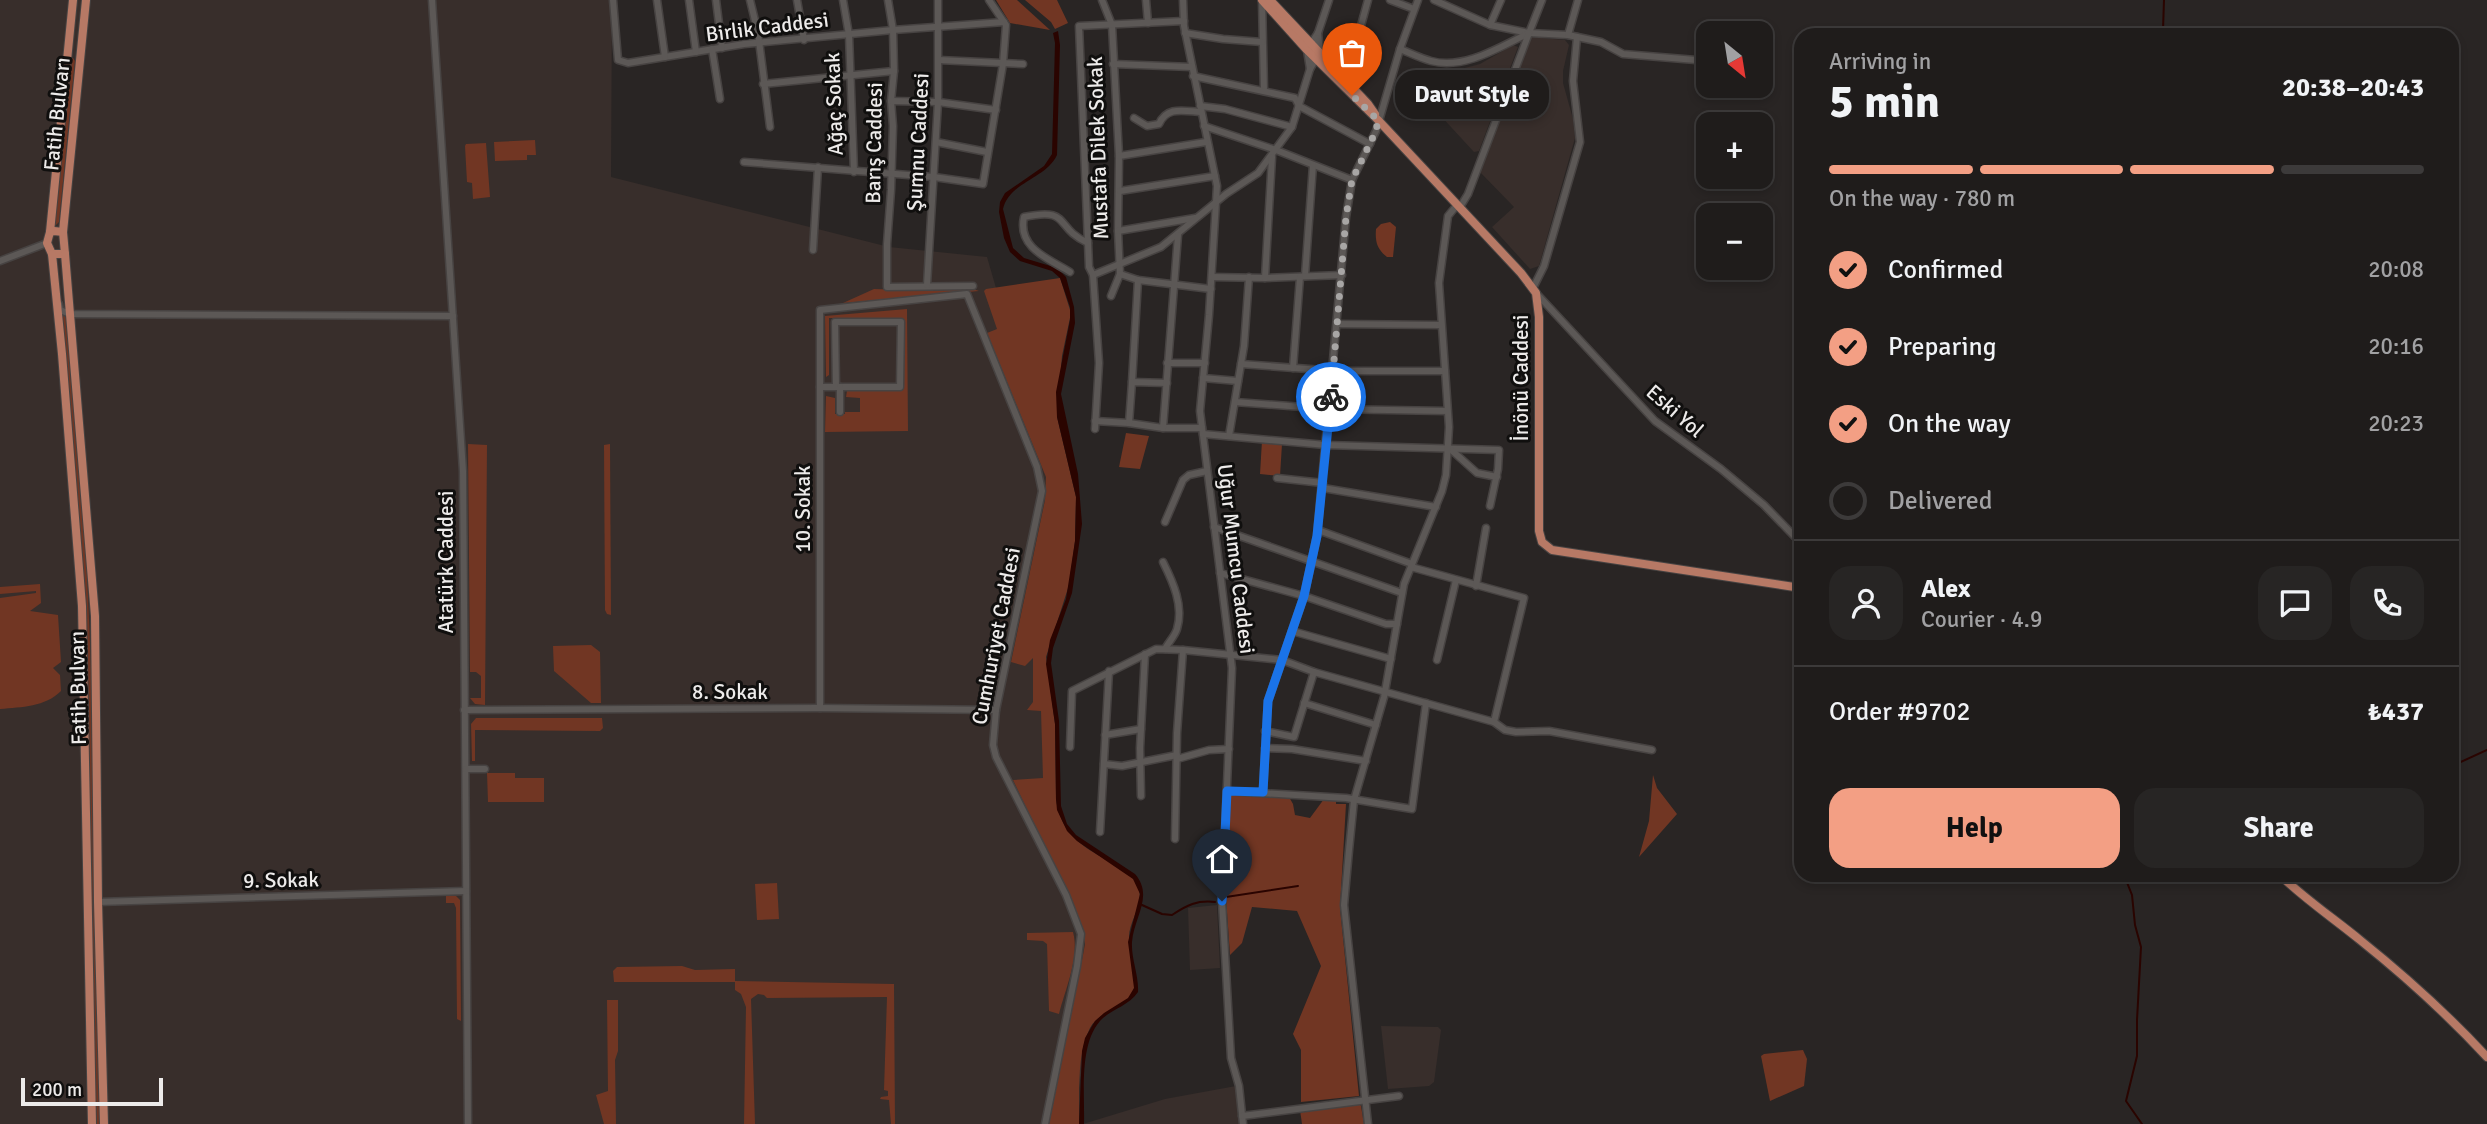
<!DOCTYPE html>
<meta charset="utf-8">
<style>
body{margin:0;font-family:Signika,sans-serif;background:#272524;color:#f1f3f6;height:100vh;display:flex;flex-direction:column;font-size:26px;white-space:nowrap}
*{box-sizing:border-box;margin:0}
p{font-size:23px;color:#a1a1a3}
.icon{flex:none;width:38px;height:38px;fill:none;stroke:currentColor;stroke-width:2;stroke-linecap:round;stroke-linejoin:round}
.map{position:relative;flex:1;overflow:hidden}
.drawer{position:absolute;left:1794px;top:28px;width:665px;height:854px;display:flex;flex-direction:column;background:#1f1c1b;border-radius:21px;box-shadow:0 4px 10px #0003,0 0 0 2px #3c3a3a}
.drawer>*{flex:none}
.needle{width:46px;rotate:150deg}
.tools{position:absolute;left:1696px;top:21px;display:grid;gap:14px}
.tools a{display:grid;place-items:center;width:77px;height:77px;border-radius:14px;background:#1f1c1b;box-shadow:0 4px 10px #0003,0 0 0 2px #3c3a3a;font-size:35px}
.scale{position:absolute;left:21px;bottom:18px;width:142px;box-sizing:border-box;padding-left:7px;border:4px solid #edebea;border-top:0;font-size:19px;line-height:24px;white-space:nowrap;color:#edebea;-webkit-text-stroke:5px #100f0e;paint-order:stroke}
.pin{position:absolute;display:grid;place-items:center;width:60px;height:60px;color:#fff;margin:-72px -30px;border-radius:50% 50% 50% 0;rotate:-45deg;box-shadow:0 0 7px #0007}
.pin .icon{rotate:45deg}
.courier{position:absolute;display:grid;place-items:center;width:70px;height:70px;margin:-35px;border:5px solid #1a73e8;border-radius:50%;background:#fff;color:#222;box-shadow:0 2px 9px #0007}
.bubble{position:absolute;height:49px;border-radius:21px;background:#1f1c1b;box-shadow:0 4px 10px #0003,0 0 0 2px #3c3a3a;font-size:23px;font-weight:700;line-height:49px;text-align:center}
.headline em{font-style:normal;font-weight:700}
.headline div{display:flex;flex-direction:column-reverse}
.headline{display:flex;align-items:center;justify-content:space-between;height:119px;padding:0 35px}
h1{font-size:46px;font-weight:700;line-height:52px}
.bar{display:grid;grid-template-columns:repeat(4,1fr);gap:10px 7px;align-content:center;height:84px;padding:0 35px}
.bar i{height:9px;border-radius:5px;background:#3c3a3a}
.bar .selected{background:#f39f84}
.bar p{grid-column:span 4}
.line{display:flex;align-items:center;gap:18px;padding:0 35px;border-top:2px solid #3c3a3a}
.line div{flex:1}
.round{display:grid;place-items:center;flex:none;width:74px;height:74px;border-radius:21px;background:#272524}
ol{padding:0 35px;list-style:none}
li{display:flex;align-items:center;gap:21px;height:77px}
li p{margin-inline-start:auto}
li .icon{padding:7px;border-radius:50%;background:#f39f84;color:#111;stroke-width:4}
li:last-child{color:#a1a1a3}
li i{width:38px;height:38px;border:4px solid #3c3a3a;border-radius:50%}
.action{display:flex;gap:14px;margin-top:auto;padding:14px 35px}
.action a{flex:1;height:80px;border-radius:21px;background:#f39f84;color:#111;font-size:28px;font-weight:700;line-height:80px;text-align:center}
.action a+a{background:#272524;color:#f1f3f6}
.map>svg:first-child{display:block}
.built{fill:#382e2b}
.green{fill:#713623}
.water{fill:#2a0400}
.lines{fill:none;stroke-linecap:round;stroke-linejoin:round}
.stream{stroke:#2a0400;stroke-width:2}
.minor-casing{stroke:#474342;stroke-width:9}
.major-casing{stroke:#474342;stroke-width:10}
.minor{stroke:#5c5856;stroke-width:6}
.major{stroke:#b77965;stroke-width:8}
.done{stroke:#a8a6a5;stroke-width:7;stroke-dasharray:0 12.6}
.route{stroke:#1a73e8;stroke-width:9}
.labels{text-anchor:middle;stroke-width:6;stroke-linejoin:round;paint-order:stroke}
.street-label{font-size:21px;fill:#edebea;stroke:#100f0e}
</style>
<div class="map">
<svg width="2487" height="1124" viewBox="0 0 2487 1124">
<rect width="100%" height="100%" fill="#292524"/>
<g class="built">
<polygon points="0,0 612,0 611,177 889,247 987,257 1025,388 1060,487 1036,626 1047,797 1079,878 1112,880 1090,1009 1074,1124 0,1124"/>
<polygon points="1531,37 1565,40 1569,45 1563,71 1563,83 1573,119 1575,138 1539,266 1530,269 1492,227 1514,207 1479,171"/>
<polygon points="1513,45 1518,47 1479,151 1474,152 1428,102 1426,85 1433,68 1461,69 1480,64"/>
<polygon points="1217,905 1220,968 1190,970 1188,908"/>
<polygon points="1381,1026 1438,1027 1441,1030 1434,1082 1429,1086 1388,1089"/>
<polygon points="1236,1086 1240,1124 1083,1124 1165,1099"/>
</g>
<g class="green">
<polygon points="996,0 1017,0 1050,30 1010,23"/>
<polygon points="1025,0 1057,0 1068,23 1055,29 1051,22"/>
<polygon points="69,58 73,58 75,61 59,222 56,225 53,225"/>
<polygon points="535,140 536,155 527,155 527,160 495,161 494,142"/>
<polygon points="486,143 490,197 473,199 472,183 467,182 465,146 466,144"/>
<path d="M 1390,222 L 1396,227 L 1393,257 L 1387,257 C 1377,249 1375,242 1376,229 L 1381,224 Z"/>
<path d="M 1060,278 L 1071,313 L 1062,356 L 1057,417 L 1076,497 L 1075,541 L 1069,585 L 1046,657 L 1055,724 L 1056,799 C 1064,861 1131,855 1139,890 C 1143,906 1129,921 1129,937 C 1130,951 1140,984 1131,995 C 1121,1010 1099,1011 1090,1028 C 1076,1056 1080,1094 1079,1124 L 1049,1124 L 1083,955 L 1085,944 L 1082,926 L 1013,780 L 1043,778 L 1041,711 L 1027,710 L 1033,702 L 1033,658 L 1025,666 L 1011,662 L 1045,500 L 1046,477 L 987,333 L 997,329 L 984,291 L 986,289 Z"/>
<polygon points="970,288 979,291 843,303 874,289 934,291"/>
<polygon points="907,309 908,431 825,432 826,396 835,398 835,414 845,414 845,412 860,412 860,398 846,397 847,391 903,390 904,319 829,318 829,375 826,377 825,316"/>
<polygon points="61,314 68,317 86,549 93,714 100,1124 93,1124 86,695"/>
<polygon points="1126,433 1149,436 1140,469 1119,467"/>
<polygon points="1262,441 1282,444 1280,476 1260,474"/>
<polygon points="468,444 487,445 485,705 475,704 470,698 481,698 481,676 476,672 470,672"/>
<polygon points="610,444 611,615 607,614 605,610 604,445"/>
<path d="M 40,584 L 41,603 L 30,611 L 58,615 L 61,662 L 53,668 L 60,675 L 61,691 C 45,707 22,707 0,709 L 0,598 L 36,593 L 36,591 L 0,594 L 0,587 Z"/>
<polygon points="591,645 600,652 601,703 591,703 554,671 553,646"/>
<polygon points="476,718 602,718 603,728 600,731 475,730 475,761 472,761 471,724"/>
<polygon points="487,773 515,773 515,778 544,778 544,802 488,802"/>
<polygon points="1653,775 1657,788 1677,814 1639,857 1649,821"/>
<polygon points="1230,794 1289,797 1293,804 1295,815 1310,818 1324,799 1336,800 1336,804 1346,804 1340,908 1359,1096 1301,1102 1301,1050 1293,1034 1321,966 1297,911 1252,907 1242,943 1230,955 1226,898"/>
<polygon points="777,883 779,919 757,920 755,884"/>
<polygon points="446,895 456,896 460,900 461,1021 457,1019 456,908 454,903 446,903"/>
<path d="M 1073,932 C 1080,957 1065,990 1059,1014 L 1049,1011 L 1047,944 L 1043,941 L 1027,940 L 1027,933 Z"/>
<polygon points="682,966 695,970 735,969 735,981 894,984 895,1124 891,1124 889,1100 880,1099 881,1097 888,1096 888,1091 884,1090 887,997 767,998 764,995 758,994 751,999 755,1124 744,1124 746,1007 741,994 735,990 735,982 614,982 613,971 617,967"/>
<polygon points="607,1000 618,1000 618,1051 615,1060 616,1124 604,1124 596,1095 608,1091"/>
<polygon points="1803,1050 1807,1059 1804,1086 1770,1101 1761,1056 1764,1054"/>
<polygon points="1359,1103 1361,1106 1364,1124 1302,1124 1300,1110"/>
</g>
<path class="water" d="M 1058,31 L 1060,45 L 1057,155 C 1046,179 1009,182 1003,209 L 1013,248 L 1024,258 L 1057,268 L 1066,277 L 1074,307 L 1075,323 L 1061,394 L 1078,474 L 1082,524 L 1072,593 L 1053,648 L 1051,663 L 1059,721 L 1061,806 L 1067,824 L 1076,835 L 1135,874 C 1154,896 1134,917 1132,942 C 1131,959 1139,975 1138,992 C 1129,1005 1115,1008 1103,1018 C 1078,1041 1085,1093 1084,1124 L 1079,1124 L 1082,1051 L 1085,1038 L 1095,1021 L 1104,1013 L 1128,998 L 1134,988 L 1128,942 L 1140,894 L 1133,879 L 1077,841 L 1067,831 L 1057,810 L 1056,799 L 1055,724 L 1046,664 L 1050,640 L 1066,599 L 1075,541 L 1076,497 L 1057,417 L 1056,392 L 1070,320 L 1070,307 L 1060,278 L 1052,271 L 1020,261 L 1010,252 L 1004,238 L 999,212 L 1000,202 L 1005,193 L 1044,166 L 1052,154 L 1055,43 L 1053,33 Z"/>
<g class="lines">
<g class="stream">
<polyline points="2159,35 2163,30 2164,0"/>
<polyline points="2452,766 2487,750"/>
<polyline points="2124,875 2132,895 2135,925 2141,947 2137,1020 2137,1056 2126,1101 2142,1124"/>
<polyline points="1226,897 1298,886"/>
<path d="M 1142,905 L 1162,914 L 1172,915 C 1187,905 1197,900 1215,902"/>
</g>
<defs>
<g id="minor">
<polyline points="432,0 463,471 468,1124"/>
<polyline points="613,0 618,60 628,63 744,44 893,30 1004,22"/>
<polyline points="657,0 665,57"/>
<polyline points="689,0 696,52"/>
<polyline points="716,0 722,48"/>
<polyline points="750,0 758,33 770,127"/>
<polyline points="797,0 804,40"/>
<polyline points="843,0 849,35 854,172"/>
<polyline points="888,0 893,30 894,71 891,101 893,126 891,190 887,244 887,287 973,286"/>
<polyline points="1102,0 1112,25 1119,156 1118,231 1120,274 1111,296"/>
<polyline points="1146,0 1148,23"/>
<polyline points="1183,0 1184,26 1217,186 1209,315 1200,411 1232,668 1222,901 1231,1058 1239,1086 1243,1124"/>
<polyline points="1262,0 1264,91"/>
<polyline points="1390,0 1414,9"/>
<polyline points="1434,0 1490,25 1529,33 1568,35 1601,42 1623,54 1708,61"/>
<polyline points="1490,25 1501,0"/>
<polyline points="1185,33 1223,39 1262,42"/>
<polygon points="1318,33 1320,52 1310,69 1307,50"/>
<polyline points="1318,33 1329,0"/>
<polyline points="1568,35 1578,0"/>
<polyline points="712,49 720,99"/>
<path d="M 1400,49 C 1410,53 1420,58 1431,61 C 1464,70 1500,47 1529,33 L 1542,0"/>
<polyline points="939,60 1023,64"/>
<polyline points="1113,64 1192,67"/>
<polyline points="1193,76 1295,98 1299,106 1370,144"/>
<polyline points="1346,80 1368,0"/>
<polyline points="763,84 894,71"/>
<polyline points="891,101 938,102 996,110"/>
<polyline points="1200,106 1225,109 1292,127"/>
<path d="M 1134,118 L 1147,126 L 1159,124 C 1167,106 1183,111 1201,112"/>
<polyline points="1204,126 1276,150 1352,180"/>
<polyline points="936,142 987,152"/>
<polyline points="1119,156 1206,142"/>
<polyline points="744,162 934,177 983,184 1003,64 1006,25 989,0"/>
<polyline points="1120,191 1215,176"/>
<polyline points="1460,207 1468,194 1529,33"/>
<polyline points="1118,231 1195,218"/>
<polyline points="813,250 818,167"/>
<polyline points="0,261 47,243"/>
<path d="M 1070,272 C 1049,259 1017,248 1024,217 C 1072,207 1053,227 1088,243"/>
<polyline points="1120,274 1138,280 1211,289"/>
<polyline points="1093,275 1161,247 1226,194 1258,173 1292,127 1310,69"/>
<polyline points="1305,276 1313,165"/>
<polyline points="1212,277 1265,278 1342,275"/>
<polyline points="1265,278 1272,157"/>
<polyline points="927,285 938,102 938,0"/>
<polyline points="1533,288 1544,266 1580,142 1573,81 1577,37"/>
<polyline points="1536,293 1655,421 1721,469 1764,505 1801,543"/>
<polyline points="59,304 60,310 70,314 453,316"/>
<polyline points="1337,324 1440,325"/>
<polyline points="1167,363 1205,363"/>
<polyline points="1241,364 1336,371 1445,371"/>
<polyline points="1293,368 1300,277"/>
<polyline points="1203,378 1238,381"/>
<polyline points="1132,382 1138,280"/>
<polyline points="820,387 900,387 901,322 835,322 836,387"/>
<polyline points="1235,402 1329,409 1447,411"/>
<polyline points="840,412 840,387"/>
<polyline points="1095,421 1129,423 1163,428 1202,428"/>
<polyline points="1129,423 1132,382 1167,383"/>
<polyline points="1163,428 1178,235"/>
<polyline points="1095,429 1099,363 1093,275 1089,267 1088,243 1079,26 1184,21"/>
<polyline points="1203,434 1326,445 1499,450 1498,469 1490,506"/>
<polyline points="1229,436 1244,346 1249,277"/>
<polyline points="1448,447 1477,473 1497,477"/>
<polyline points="1277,478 1323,483"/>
<polyline points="1323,488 1436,507"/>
<polyline points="1165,522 1183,480 1189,475 1207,471"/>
<polyline points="1214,527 1402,593"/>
<polyline points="1318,530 1412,564"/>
<path d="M 1163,562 C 1173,582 1184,606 1177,629 C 1175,636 1168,643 1165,649"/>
<polyline points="1411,567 1524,598 1494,722"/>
<polyline points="1220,573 1304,596 1386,624 1397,624"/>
<polyline points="1476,586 1486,528"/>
<polyline points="1292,631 1391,659"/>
<polyline points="1437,660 1456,580"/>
<polyline points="1304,703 1376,725"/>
<polyline points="820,708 820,310 967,294 1037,467 1042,491 996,710 993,745 996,757 1066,895 1081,934 1077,966 1045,1124"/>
<polyline points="464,710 820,708 996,710"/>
<polyline points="1265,731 1294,737 1314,672"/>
<polyline points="1105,735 1141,729"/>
<polyline points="1070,747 1072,691 1156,649 1183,650 1282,660 1314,672 1494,722 1505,730 1516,732 1549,731 1652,750"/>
<polyline points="1265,748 1292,749 1366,761"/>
<polyline points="1177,759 1209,750 1229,749"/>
<polyline points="1104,764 1122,766 1177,755"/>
<polyline points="466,769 485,769"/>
<polyline points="1227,791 1346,798 1412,809 1426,703"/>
<polyline points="1263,792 1268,701 1304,596 1317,536 1346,217 1352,180 1376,131 1400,49 1418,0"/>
<polyline points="1141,796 1140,748 1145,654"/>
<polyline points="1100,832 1109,671"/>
<polyline points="1175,839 1177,733 1183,650"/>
<polyline points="98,902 466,891"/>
<polyline points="1242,1116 1399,1096"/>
<polyline points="1368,1124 1344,905 1349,850 1354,800 1384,697 1404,584 1442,491 1446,475 1449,427 1439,283 1448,216 1457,205"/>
</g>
<g id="major">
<polyline points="1262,0 1307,50 1378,120 1521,273 1536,293 1539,317 1539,531 1542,542 1552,550 1801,588"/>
<polyline points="1270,0 1368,104 1375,114"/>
<polygon points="54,231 63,232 65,254 52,254 47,243 50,232"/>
<polyline points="50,232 73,0"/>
<polyline points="63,232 86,0"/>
<polyline points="52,254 62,354 82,606 92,1124"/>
<polyline points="65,254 95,616 98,902 104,1124"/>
<path d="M 2280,875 C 2305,899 2333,918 2360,940 C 2405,976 2448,1015 2487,1057"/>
</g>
</defs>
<use href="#minor" class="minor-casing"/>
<use href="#major" class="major-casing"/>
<use href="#minor" class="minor"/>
<use href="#major" class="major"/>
</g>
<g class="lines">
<polyline class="done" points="1331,397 1346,217 1352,180 1376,131 1378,120 1352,95"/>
<polyline class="route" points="1222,901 1227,791 1263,792 1268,701 1304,596 1317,536 1331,397"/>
</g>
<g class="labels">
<g class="street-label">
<text transform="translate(767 27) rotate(-7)" y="7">Birlik Caddesi</text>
<text transform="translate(834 104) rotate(-92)" y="7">Ağaç Sokak</text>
<text transform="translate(57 114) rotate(-84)" y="7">Fatih Bulvarı</text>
<text transform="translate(918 142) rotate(-87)" y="7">Şumnu Caddesi</text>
<text transform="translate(874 143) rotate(-89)" y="7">Barış Caddesi</text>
<text transform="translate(1098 148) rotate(-92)" y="7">Mustafa Dilek Sokak</text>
<text transform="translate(1521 378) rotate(-90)" y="7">İnönü Caddesi</text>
<text transform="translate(1675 411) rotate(41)" y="7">Eski Yol</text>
<text transform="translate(803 509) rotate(-90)" y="7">10. Sokak</text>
<text transform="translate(1236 559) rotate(83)" y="7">Uğur Mumcu Caddesi</text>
<text transform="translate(446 562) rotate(-90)" y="7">Atatürk Caddesi</text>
<text transform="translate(996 636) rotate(-79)" y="7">Cumhuriyet Caddesi</text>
<text transform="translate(78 688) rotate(-91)" y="7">Fatih Bulvarı</text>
<text x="730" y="699">8. Sokak</text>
<text transform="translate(281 880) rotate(-1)" y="7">9. Sokak</text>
</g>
</g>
</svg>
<div class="tools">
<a><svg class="needle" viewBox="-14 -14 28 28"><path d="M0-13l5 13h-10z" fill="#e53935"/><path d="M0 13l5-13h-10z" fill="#a1a1a3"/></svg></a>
<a>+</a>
<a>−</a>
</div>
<div class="scale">200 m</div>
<div class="pin" style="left:1352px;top:95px;background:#ea580c"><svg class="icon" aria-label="bag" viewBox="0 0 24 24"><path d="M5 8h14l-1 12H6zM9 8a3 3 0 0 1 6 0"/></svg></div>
<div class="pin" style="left:1222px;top:901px;background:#1f2937"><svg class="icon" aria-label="home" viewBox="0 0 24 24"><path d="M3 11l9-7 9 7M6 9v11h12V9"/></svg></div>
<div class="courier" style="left:1331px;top:397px"><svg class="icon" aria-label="bike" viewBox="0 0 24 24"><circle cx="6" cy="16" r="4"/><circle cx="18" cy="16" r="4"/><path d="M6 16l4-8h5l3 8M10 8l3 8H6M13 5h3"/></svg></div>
<div class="bubble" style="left:1395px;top:70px;width:154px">Davut Style</div>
<section class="drawer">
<div class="headline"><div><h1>5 min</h1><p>Arriving in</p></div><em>20:38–20:43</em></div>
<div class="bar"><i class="selected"></i><i class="selected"></i><i class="selected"></i><i></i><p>On the way · 780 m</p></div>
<ol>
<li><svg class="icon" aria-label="check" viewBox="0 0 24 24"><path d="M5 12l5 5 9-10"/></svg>Confirmed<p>20:08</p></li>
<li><svg class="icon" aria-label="check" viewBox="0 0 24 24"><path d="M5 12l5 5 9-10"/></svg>Preparing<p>20:16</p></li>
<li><svg class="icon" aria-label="check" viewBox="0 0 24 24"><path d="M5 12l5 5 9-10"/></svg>On the way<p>20:23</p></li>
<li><i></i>Delivered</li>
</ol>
<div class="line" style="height:126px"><a class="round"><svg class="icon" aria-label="person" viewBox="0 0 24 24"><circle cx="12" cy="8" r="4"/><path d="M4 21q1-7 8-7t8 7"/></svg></a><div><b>Alex</b><p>Courier · 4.9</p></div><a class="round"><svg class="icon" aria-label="chat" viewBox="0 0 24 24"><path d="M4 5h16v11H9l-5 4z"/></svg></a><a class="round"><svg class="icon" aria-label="phone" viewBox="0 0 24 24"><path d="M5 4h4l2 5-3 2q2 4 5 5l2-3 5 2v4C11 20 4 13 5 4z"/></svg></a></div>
<div class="line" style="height:91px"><div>Order #9702</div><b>₺437</b></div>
<div class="action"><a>Help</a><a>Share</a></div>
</section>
</div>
